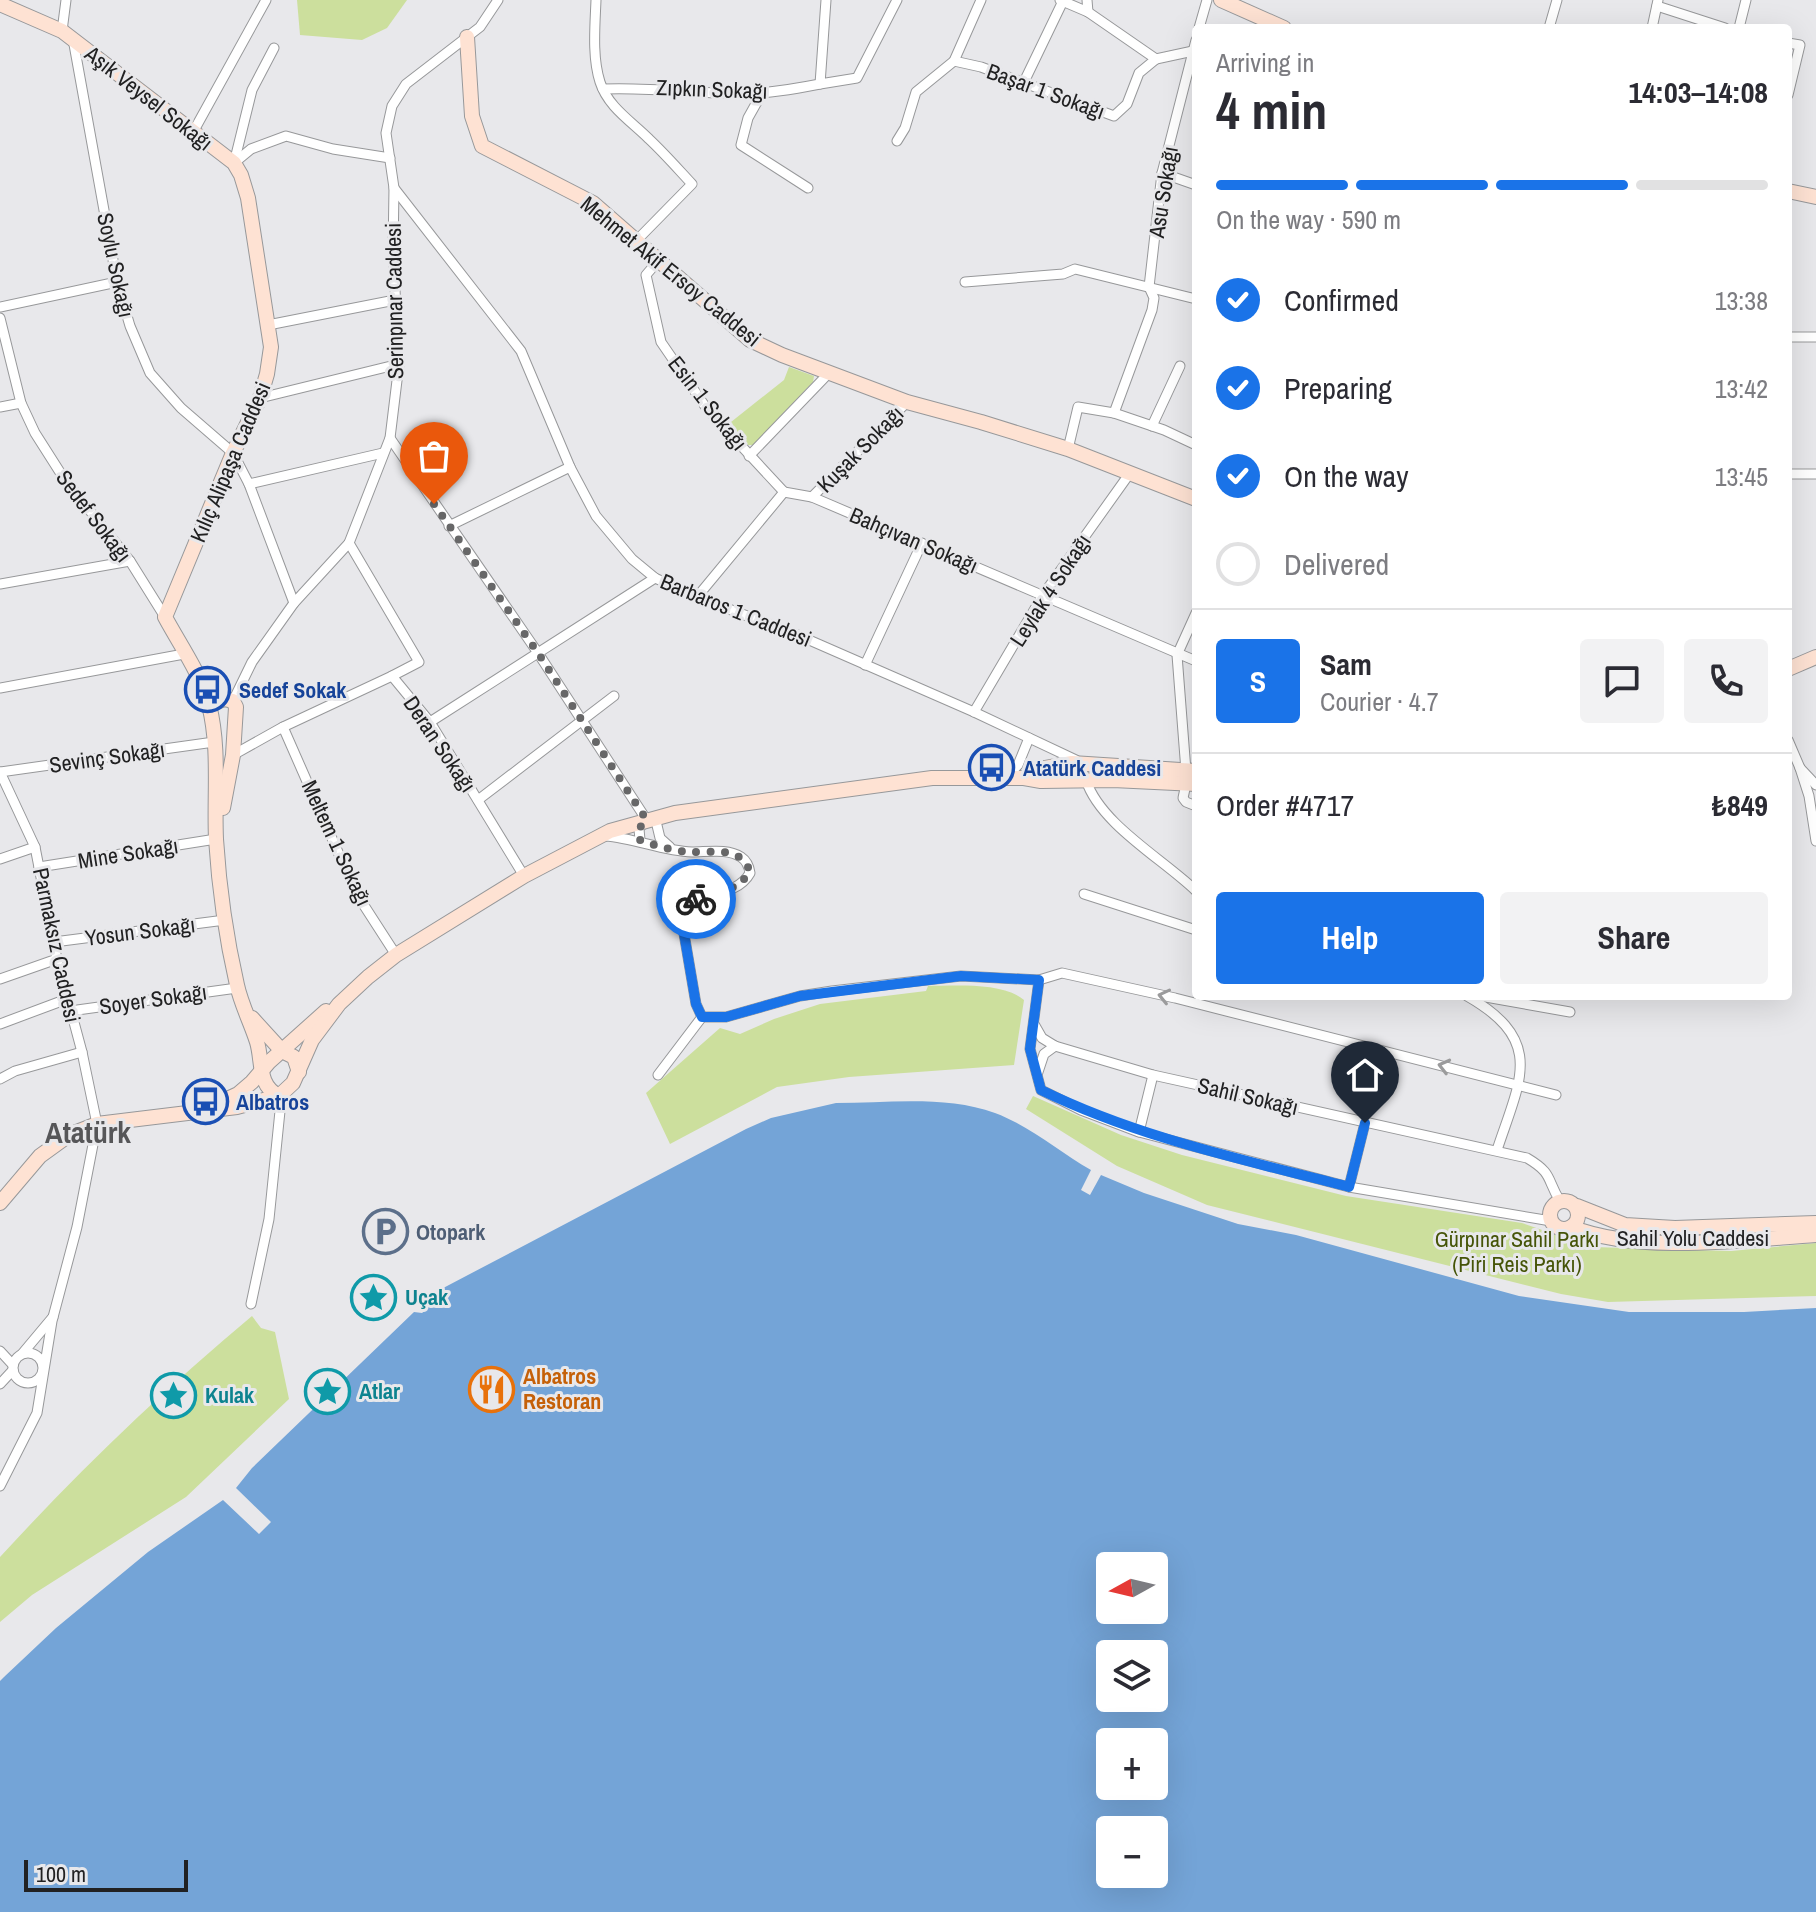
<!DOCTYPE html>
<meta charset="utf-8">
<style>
body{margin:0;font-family:"Archivo Narrow",sans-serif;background:#f2f2f3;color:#2b2b33;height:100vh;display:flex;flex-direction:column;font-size:30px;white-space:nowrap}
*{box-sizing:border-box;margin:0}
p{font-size:26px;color:#7c7c81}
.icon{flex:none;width:44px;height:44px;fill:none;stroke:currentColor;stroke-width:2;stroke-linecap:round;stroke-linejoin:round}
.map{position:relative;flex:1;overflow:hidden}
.sheet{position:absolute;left:1192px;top:24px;width:600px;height:976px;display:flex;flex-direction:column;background:#fff;border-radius:8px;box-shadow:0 8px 32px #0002}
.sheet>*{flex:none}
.needle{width:52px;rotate:262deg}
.controls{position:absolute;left:1096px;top:1552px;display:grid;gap:16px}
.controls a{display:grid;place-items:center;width:72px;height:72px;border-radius:8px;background:#fff;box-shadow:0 8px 32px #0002;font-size:40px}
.scale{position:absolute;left:24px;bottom:20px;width:164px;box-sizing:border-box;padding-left:8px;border:4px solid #212122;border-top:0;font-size:22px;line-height:28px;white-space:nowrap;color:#212122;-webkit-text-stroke:6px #e8e8eb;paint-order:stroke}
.pin{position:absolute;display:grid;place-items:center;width:68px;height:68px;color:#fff;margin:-82px -34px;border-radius:50% 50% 50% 0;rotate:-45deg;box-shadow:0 0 8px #0007}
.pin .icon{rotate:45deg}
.courier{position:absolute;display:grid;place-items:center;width:80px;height:80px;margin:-40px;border:6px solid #1a73e8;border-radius:50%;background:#fff;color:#222;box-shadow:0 2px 10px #0007}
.head em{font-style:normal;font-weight:700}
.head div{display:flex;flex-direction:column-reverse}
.head{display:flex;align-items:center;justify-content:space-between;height:136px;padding:0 24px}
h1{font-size:52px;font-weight:700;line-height:60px}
.bar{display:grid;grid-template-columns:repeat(4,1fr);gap:12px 8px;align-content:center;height:96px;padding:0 24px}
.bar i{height:10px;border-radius:6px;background:#e1e1e2}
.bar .on{background:#1a73e8}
.bar p{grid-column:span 4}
.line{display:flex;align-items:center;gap:20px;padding:0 24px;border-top:2px solid #e1e1e2}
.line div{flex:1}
.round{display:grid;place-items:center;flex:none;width:84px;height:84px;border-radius:8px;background:#f2f2f3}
ol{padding:0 24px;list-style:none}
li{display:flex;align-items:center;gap:24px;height:88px}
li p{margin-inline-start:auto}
li .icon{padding:8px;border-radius:50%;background:#1a73e8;color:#fff;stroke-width:4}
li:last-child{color:#7c7c81}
li i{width:44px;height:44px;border:4px solid #e1e1e2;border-radius:50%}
.action{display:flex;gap:16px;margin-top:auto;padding:16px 24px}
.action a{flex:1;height:92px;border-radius:8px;background:#1a73e8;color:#fff;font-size:32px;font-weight:700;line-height:92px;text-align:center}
.action a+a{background:#f2f2f3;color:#2b2b33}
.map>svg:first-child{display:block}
.green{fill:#ccdf9d}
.water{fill:#74a4d7;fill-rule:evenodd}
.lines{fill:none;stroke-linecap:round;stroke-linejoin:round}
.street-casing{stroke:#97989a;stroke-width:11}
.secondary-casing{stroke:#97989a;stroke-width:16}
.street{stroke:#fff;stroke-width:9}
.secondary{stroke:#fee2d3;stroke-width:14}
.oneway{stroke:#9b9b9c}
.done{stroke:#676768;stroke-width:8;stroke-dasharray:0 14.4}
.route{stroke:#1a73e8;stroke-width:10}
.labels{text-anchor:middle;stroke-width:6;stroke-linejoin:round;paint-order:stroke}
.street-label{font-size:22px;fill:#212122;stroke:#e8e8eb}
.transit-label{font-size:22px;font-weight:bold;fill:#164399;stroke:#e8e8eb;text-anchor:start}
.service-label{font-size:22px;font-weight:bold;fill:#4e5e75;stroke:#e8e8eb;text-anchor:start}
.park-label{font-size:22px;fill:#455407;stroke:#e8e8eb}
.culture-label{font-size:22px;font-weight:bold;fill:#0d838f;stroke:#e8e8eb;text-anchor:start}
.food-label{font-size:22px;font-weight:bold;fill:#c56008;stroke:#e8e8eb;text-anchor:start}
.district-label{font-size:30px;font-weight:bold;fill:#565658;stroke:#e8e8eb}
</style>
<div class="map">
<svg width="1816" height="1912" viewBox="0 0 1816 1912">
<rect width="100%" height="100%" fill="#e8e8eb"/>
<g class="green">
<polygon points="297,0 407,0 387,28 362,40 300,35"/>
<polygon points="789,367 814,376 813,382 753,445 747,445 732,427 731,422 784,380"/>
<path d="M 928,986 C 955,986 1003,982 1024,1000 L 1014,1065 L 849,1077 L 777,1087 L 670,1144 L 646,1093 L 720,1028 L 740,1034 L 774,1019 L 820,1004 L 926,991 Z"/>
<polygon points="1033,1096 1121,1135 1182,1155 1346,1196 1522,1223 1592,1247 1731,1251 1816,1243 1816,1296 1608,1302 1561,1294 1207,1205 1117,1166 1026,1109"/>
<path d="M 252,1316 L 261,1328 L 275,1332 L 289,1399 L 186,1497 L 32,1595 L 0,1622 L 0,1557 C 79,1471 162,1391 252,1316 Z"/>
</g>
<path class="water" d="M 836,1103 C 887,1103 946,1095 995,1113 C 1030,1126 1059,1152 1091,1170 L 1081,1190 L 1090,1195 L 1101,1175 L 1144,1193 L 1238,1224 L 1296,1235 L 1519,1296 L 1629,1312 L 1744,1312 L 1816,1308 L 1816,1912 L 0,1912 L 0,1681 L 4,1677 L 56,1628 L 148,1552 L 223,1500 L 259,1534 L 271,1522 L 236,1488 L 252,1468 L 414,1312 L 422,1313 L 428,1308 L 428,1296 L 746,1129 L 771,1118 ZM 1110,1566 L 1154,1566 L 1154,1610 L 1110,1610 ZM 1110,1654 L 1154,1654 L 1154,1698 L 1110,1698 ZM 1110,1742 L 1154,1742 L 1154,1786 L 1110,1786 ZM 1110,1830 L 1154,1830 L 1154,1874 L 1110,1874 Z"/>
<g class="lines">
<defs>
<g id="street">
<path d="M 596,0 C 595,26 592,57 600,82 C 608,107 631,121 649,139 C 664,153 678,169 692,184 L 636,241"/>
<polyline points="826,0 820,84 857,78 897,0"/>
<polyline points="1060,0 1088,12 1156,59 1193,51"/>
<polyline points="1087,0 1088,12"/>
<polyline points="1657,6 1725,28"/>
<polyline points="1199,28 1207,0"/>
<polyline points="1549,28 1557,0"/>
<polyline points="1652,28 1658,0"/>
<polyline points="1739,28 1746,0"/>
<polyline points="62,31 66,0"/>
<polyline points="73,39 117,282 130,326 150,373 181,408 233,453 249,484 294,603"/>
<polyline points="1788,43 1800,45 1788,95"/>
<polyline points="954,61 981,67 1114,116 1127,104 1139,73 1156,59"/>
<polyline points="1023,84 1063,1"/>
<path d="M 603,89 C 649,87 694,93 740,94 C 767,94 794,89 820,84"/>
<polyline points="762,93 748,118 741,145 808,188"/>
<polyline points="192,134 266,0"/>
<polyline points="897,141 905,128 916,92 954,61 981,0"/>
<polyline points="234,163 251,149 286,136 333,149 390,158"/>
<polyline points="234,163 252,90 274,48"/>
<polyline points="1162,173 1196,185"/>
<polyline points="394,188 521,351 570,467 596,516 632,559 655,578 697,597 800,636 974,712 1076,760"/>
<polyline points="658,261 646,275 661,342 707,409 784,492"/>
<polyline points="965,282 1063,274 1075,269 1196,299"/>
<polyline points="1149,287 1162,173 1196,40"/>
<polyline points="0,307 117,282"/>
<polyline points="0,318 21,403 35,433 63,477 130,561 165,617"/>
<polyline points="268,325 395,300"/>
<polyline points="1788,337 1816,337"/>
<polyline points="260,398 399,364"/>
<polyline points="0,407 21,403"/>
<polyline points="1114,413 1152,310 1154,298 1149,287"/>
<polyline points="1152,426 1180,366"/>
<polyline points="390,438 538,653 646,819 639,829 640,840"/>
<polyline points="1068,449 1078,407 1114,413 1164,430 1196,445"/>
<polyline points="749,456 829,373"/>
<polyline points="1788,474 1816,474"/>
<polyline points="249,484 383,453"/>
<polyline points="784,492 812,497 1196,661"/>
<polyline points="812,497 907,402"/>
<polyline points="449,526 570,467"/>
<polyline points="349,543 419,662 392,676 430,722 524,876"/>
<polyline points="0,584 130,561"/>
<polyline points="697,597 784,492"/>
<polyline points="865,665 922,543"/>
<polyline points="0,688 184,654"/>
<polyline points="233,701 252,662 294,603 349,543 390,438 399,364 393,252 394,188 386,133 392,106 406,84 480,27 498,0"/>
<polyline points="974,712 1043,595 1130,473"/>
<polyline points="430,722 655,578"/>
<polyline points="283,727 356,893 396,955"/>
<polyline points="1788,740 1800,768 1816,785"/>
<polyline points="233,755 283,727 392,676"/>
<polyline points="1800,768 1809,796 1816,841"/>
<polyline points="1186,771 1177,655 1196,613"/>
<polyline points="0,772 35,847 57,959 82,1052 97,1124 77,1227 52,1321 37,1413 0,1486"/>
<polyline points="0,772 214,742"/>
<polyline points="1006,778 1018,765 1029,738"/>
<path d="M 1086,780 C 1100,824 1163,859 1196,891"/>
<polyline points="1186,784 1183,798 1186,802 1196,806"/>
<polyline points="478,800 614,696"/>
<polyline points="655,817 660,838 670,847"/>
<path d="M 605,836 C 635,838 662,851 692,852 C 707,852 728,848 741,857 C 747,861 749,866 750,873 C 738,895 707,893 686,904 L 681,916 L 696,1004 L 702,1017"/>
<polyline points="0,859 35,847"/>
<polyline points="39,867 216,839"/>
<polyline points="1084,894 1196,930"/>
<polyline points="54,942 225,920"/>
<polyline points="0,979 57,959"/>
<polyline points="1039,980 1030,1049 1041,1090 1081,1110 1139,1132 1349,1187 1551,1221"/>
<path d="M 1467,996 C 1546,1041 1520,1080 1497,1150"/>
<polyline points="1480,996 1570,1012"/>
<polyline points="70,1011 237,988"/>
<polyline points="702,1017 726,1017 800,996 832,991 961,976 1039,980 1062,973 1175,998 1556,1095"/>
<polyline points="0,1024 67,999"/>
<path d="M 1034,1024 L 1042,1038 L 1055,1046 L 1153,1075 L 1527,1158 C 1554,1174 1546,1179 1560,1201"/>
<polyline points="1038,1072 1044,1054 1055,1046"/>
<polyline points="658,1075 702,1017"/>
<polyline points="0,1079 15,1071 82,1052"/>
<polyline points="1139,1132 1153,1075"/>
<polyline points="1349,1187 1365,1123"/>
<polyline points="251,1304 269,1219 280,1111 279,1096"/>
<polyline points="0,1351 13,1365"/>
<circle cx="28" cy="1368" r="15"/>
<polyline points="22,1354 53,1317"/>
<polyline points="0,1384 13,1370"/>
</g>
<g id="secondary">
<polyline points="1221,0 1284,28"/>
<path d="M 0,4 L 62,31 L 234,163 L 241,175 L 248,198 L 271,347 L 267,374 L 260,398 L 233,453 L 165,617 C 180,645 201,674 209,705 C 220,748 214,795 216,839 C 219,887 226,937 237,985 C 241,1004 251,1023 257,1042 C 263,1062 257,1085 279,1096"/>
<polyline points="467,37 472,116 482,146 593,203 750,340 782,355 907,402 981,422 1068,449 1196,499"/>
<polyline points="1788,191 1816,197"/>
<polyline points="1788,669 1816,657"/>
<polyline points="209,705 224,699 233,701 236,707 233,755 223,808"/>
<polyline points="1024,778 1039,769 1072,763 1196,771"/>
<polyline points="252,1018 282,1051 294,1057 299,1072"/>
<polyline points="214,1105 238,1094 252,1082 269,1062 326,1011"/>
<circle cx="1564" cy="1215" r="14"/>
<polyline points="0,1203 40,1156 69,1135 97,1124 237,1107 279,1096 293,1083 312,1040 339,1004 368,977 396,955 524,876 610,831 675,813 932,778 1024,778 1041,781 1113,780 1196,784"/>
<polyline points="1577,1206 1625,1225 1675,1228 1816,1223"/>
<path d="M 1571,1227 C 1639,1254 1743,1240 1816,1235"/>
</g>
</defs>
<use href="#street" class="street-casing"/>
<use href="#secondary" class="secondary-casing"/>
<use href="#street" class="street"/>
<use href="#secondary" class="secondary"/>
</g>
<defs><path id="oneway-chevron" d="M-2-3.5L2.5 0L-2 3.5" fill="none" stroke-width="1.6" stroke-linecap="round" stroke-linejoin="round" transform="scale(2)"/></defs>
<g class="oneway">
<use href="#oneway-chevron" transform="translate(1164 996) rotate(-167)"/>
<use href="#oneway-chevron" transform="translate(1444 1066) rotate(-166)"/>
</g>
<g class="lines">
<path class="done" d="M 434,504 L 538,653 L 646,819 L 639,829 L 640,840 C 656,846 673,851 690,852 C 712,853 743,845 750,873 L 737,886 L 696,899"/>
<path class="route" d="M 696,899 L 686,904 L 681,916 L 696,1004 L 702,1017 L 726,1017 L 800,996 L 961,976 L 1039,980 L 1030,1049 L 1041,1090 C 1139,1138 1245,1160 1349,1187 L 1365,1123"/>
</g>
<defs>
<symbol id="bus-ring" viewBox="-11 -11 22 22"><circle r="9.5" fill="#e8e8eb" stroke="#1a4fb4" stroke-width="1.5"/><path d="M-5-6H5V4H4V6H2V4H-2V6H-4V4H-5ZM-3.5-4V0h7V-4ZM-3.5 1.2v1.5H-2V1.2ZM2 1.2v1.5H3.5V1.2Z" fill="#1a4fb4"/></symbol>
<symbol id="parking-ring" viewBox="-11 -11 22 22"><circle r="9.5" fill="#e8e8eb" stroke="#5c6f8a" stroke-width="1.5"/><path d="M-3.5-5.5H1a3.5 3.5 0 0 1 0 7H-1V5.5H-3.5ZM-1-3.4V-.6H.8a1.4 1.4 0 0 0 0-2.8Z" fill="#5c6f8a"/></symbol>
<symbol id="sight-ring" viewBox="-11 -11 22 22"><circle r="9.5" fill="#e8e8eb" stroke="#0f9aa8" stroke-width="1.5"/><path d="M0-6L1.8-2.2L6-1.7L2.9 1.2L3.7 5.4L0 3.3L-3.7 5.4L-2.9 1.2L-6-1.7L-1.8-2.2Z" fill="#0f9aa8"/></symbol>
<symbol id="restaurant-ring" viewBox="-11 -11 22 22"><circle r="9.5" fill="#e8e8eb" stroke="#e8710a" stroke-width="1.5"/><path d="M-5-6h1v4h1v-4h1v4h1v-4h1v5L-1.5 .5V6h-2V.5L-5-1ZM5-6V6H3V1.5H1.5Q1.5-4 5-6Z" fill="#e8710a"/></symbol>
</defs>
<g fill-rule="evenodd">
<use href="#bus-ring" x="182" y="664" width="51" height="51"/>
<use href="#bus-ring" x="966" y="742" width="51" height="51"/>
<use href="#bus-ring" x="180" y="1076" width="51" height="51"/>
<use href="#parking-ring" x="360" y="1206" width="51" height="51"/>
<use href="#sight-ring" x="348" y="1272" width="51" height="51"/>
<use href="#restaurant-ring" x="466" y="1364" width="51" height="51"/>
<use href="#sight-ring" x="302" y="1366" width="51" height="51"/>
<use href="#sight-ring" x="148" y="1370" width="51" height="51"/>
</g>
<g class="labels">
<g class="street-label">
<text transform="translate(712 89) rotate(2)" y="8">Zıpkın Sokağı</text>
<text transform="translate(1046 91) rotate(20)" y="8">Başar 1 Sokağı</text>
<text transform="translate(149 98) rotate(38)" y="8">Aşık Veysel Sokağı</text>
<text transform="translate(1163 192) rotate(-81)" y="8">Asu Sokağı</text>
<text transform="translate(116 265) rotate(78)" y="8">Soylu Sokağı</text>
<text transform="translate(671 271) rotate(39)" y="8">Mehmet Akif Ersoy Caddesi</text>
<text transform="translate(394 301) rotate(-91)" y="8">Serinpınar Caddesi</text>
<text transform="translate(708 403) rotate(52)" y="8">Esin 1 Sokağı</text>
<text transform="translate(860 449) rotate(-45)" y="8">Kuşak Sokağı</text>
<text transform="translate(230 462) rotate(-67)" y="8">Kılıç Alipaşa Caddesi</text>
<text transform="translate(94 516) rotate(53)" y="8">Sedef Sokağı</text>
<text transform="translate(914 540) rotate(23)" y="8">Bahçıvan Sokağı</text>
<text transform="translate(1050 590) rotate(-57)" y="8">Leylak 4 Sokağı</text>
<text transform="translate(736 610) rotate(22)" y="8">Barbaros 1 Caddesi</text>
<text transform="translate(440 744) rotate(56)" y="8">Deran Sokağı</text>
<text transform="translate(107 757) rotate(-8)" y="8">Sevinç Sokağı</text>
<text transform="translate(337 843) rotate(65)" y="8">Meltem 1 Sokağı</text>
<text transform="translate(128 853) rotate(-9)" y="8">Mine Sokağı</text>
<text transform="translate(140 931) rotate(-7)" y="8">Yosun Sokağı</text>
<text transform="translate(57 945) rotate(78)" y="8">Parmaksız Caddesi</text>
<text transform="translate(153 999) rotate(-8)" y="8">Soyer Sokağı</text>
<text transform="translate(1248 1096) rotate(13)" y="8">Sahil Sokağı</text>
<text x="1693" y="1246">Sahil Yolu Caddesi</text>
</g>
<g class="transit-label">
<text x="239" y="698">Sedef Sokak</text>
<text x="1023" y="776">Atatürk Caddesi</text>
<text x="236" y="1110">Albatros</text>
</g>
<g class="service-label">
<text x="416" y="1240">Otopark</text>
</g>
<g class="park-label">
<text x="1517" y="1247">Gürpınar Sahil Parkı<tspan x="1517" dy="25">(Piri Reis Parkı)</tspan></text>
</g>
<g class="culture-label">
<text x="405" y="1305">Uçak</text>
<text x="359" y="1399">Atlar</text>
<text x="205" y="1403">Kulak</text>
</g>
<g class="food-label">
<text x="523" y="1384">Albatros<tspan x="523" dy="25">Restoran</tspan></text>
</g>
<g class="district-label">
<text x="88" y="1143">Atatürk</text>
</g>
</g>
</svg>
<div class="controls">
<a><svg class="needle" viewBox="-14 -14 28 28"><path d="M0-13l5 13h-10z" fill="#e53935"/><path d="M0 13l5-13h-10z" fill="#7c7c81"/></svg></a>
<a><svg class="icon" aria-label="layers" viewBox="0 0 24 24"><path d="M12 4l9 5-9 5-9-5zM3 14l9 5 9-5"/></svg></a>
<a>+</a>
<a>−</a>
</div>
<div class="scale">100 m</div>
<div class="pin" style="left:434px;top:504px;background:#ea580c"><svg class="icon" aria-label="bag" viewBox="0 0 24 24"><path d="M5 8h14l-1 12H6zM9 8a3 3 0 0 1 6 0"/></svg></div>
<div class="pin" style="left:1365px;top:1123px;background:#1f2937"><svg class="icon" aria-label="home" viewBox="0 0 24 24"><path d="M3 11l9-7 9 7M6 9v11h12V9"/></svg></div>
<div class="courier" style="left:696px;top:899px"><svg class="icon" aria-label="bike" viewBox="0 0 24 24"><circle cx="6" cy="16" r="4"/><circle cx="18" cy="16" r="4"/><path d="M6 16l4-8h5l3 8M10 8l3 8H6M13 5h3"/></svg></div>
<section class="sheet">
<div class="head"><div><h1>4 min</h1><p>Arriving in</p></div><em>14:03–14:08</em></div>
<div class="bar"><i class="on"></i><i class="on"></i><i class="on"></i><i></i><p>On the way · 590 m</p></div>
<ol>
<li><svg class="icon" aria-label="check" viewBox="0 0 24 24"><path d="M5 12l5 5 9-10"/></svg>Confirmed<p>13:38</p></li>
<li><svg class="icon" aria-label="check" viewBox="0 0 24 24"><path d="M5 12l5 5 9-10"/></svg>Preparing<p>13:42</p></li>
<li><svg class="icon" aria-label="check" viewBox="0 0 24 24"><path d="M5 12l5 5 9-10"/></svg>On the way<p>13:45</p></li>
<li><i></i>Delivered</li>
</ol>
<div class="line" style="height:144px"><b class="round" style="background:#1a73e8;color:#fff">S</b><div><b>Sam</b><p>Courier · 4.7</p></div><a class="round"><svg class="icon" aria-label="chat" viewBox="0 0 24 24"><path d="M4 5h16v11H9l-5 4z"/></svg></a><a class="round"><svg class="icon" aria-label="phone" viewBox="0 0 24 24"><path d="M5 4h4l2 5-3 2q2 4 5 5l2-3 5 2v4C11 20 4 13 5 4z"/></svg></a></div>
<div class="line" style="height:104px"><div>Order #4717</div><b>₺849</b></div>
<div class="action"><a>Help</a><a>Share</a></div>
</section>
</div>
